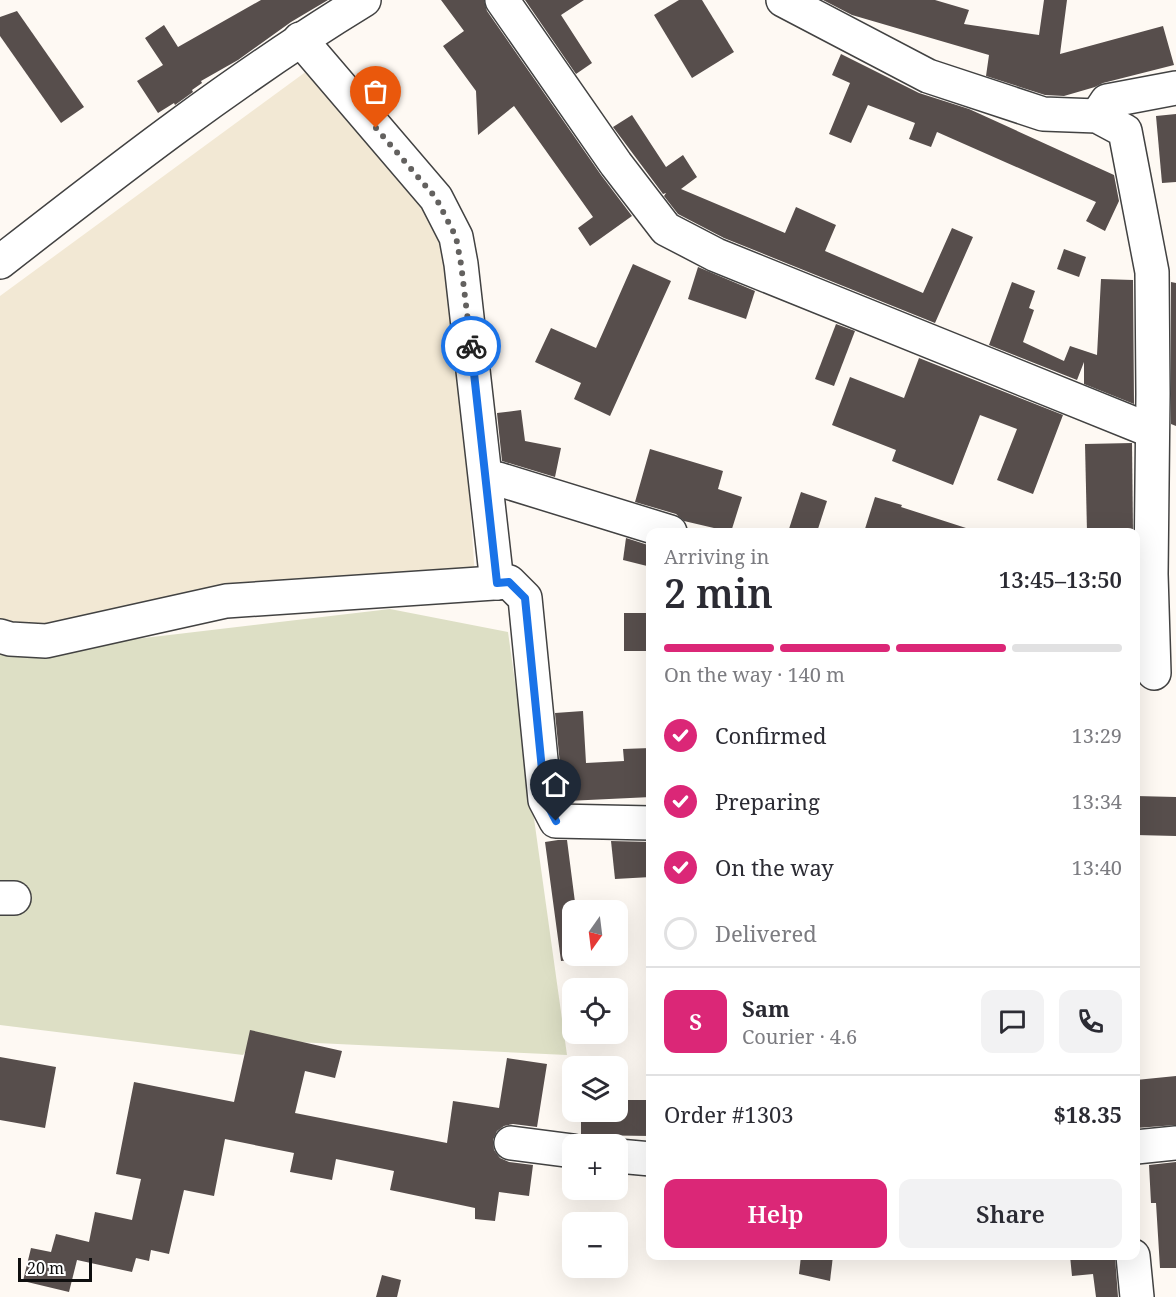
<!DOCTYPE html>
<meta charset="utf-8">
<style>
body{margin:0;font-family:"Noto Serif",serif;background:#f2f2f3;color:#2b2b33;height:100vh;display:flex;flex-direction:column;font-size:22px;white-space:nowrap}
*{box-sizing:border-box;margin:0}
p{font-size:20px;color:#7c7c81}
.icon{flex:none;width:33px;height:33px;fill:none;stroke:currentColor;stroke-width:2;stroke-linecap:round;stroke-linejoin:round}
.map{position:relative;flex:1;overflow:hidden}
.details{position:absolute;left:646px;top:528px;width:494px;height:732px;display:flex;flex-direction:column;background:#fff;border-radius:12px;box-shadow:0 6px 24px #0002}
.details>*{flex:none}
.needle{width:39px;rotate:194deg}
.controls{position:absolute;left:562px;top:900px;display:grid;gap:12px}
.controls a{display:grid;place-items:center;width:66px;height:66px;border-radius:12px;background:#fff;box-shadow:0 6px 24px #0002;font-size:30px}
.scale{position:absolute;left:18px;bottom:15px;width:74px;box-sizing:border-box;padding-left:6px;border:3px solid #0f0f0f;border-top:0;font-size:16px;line-height:21px;white-space:nowrap;color:#0f0f0f;-webkit-text-stroke:4px #fff;paint-order:stroke}
.pin{position:absolute;display:grid;place-items:center;width:51px;height:51px;color:#fff;margin:-62px -26px;border-radius:50% 50% 50% 0;rotate:-45deg;box-shadow:0 0 6px #0007}
.pin .icon{rotate:45deg}
.courier{position:absolute;display:grid;place-items:center;width:60px;height:60px;margin:-30px;border:4px solid #1a73e8;border-radius:50%;background:#fff;color:#222;box-shadow:0 2px 8px #0007}
.head em{font-style:normal;font-weight:600}
.head div{display:flex;flex-direction:column-reverse}
.head{display:flex;align-items:center;justify-content:space-between;height:102px;padding:0 18px}
h1{font-size:39px;font-weight:600;line-height:45px}
.bar{display:grid;grid-template-columns:repeat(4,1fr);gap:9px 6px;align-content:center;height:72px;padding:0 18px}
.bar i{height:8px;border-radius:4px;background:#e1e1e2}
.bar .on{background:#db2777}
.bar p{grid-column:span 4}
.line{display:flex;align-items:center;gap:15px;padding:0 18px;border-top:2px solid #e1e1e2}
.line div{flex:1}
.round{display:grid;place-items:center;flex:none;width:63px;height:63px;border-radius:12px;background:#f2f2f3}
ol{padding:0 18px;list-style:none}
li{display:flex;align-items:center;gap:18px;height:66px}
li p{margin-inline-start:auto}
li .icon{padding:6px;border-radius:50%;background:#db2777;color:#fff;stroke-width:4}
li:last-child{color:#7c7c81}
li i{width:33px;height:33px;border:3px solid #e1e1e2;border-radius:50%}
.button{display:flex;gap:12px;margin-top:auto;padding:12px 18px}
.button a{flex:1;height:69px;border-radius:12px;background:#db2777;color:#fff;font-size:24px;font-weight:600;line-height:69px;text-align:center}
.button a+a{background:#f2f2f3;color:#2b2b33}
.map>svg:first-child{display:block}
.farmland{fill:#f2e8d4}
.cemetery{fill:#dddfc5}
.building{fill:#574e4c}
.lines{fill:none;stroke-linecap:round;stroke-linejoin:round}
.minor-casing{stroke:#424242;stroke-width:36}
.minor{stroke:#fff;stroke-width:33}
.done{stroke:#63615f;stroke-width:6;stroke-dasharray:0 10.8}
.route{stroke:#1a73e8;stroke-width:8}
</style>
<div class="map">
<svg width="1176" height="1297" viewBox="0 0 1176 1297">
<rect width="100%" height="100%" fill="#fef9f3"/>
<polygon class="farmland" points="311,68 385,144 452,246 475,577 34,634 0,625 0,296"/>
<polygon class="cemetery" points="390,609 508,632 567,1055 254,1040 243,1055 0,1025 0,655"/>
<g class="building">
<polygon points="261,0 328,0 291,22 238,60 201,81 202,83 192,90 193,92 175,105 174,103 158,113 137,81 163,65 145,38 164,25 178,47"/>
<polygon points="441,0 484,0 487,11 601,175 632,216 590,246 578,228 593,217 514,106 478,135 476,91 443,46 464,31"/>
<polygon points="525,0 584,0 561,15 592,63 576,74"/>
<polygon points="679,0 702,0 734,52 692,78 654,15"/>
<polygon points="823,0 935,0 969,10 964,24 1039,35 1044,0 1067,0 1060,54 1163,26 1174,65 1103,83 1095,87 1064,96 1045,95 986,76 989,55 852,15"/>
<polygon points="17,11 84,107 61,123 0,36 0,17"/>
<polygon points="841,54 919,93 969,109 1114,175 1119,201 1105,231 1086,221 1096,202 937,132 931,147 909,139 915,123 868,105 851,143 829,134 850,83 832,75"/>
<polygon points="1176,114 1176,182 1162,183 1156,116"/>
<polygon points="632,115 666,167 683,155 697,177 681,189 785,233 796,207 836,225 825,251 923,293 952,228 973,237 935,323 724,238 678,214 664,196 666,193 663,194 613,127"/>
<polygon points="1064,249 1086,257 1079,277 1057,269"/>
<polygon points="633,264 671,281 610,416 574,399 581,383 535,362 551,328 596,348"/>
<polygon points="698,267 755,291 746,319 688,299"/>
<polygon points="1101,279 1133,280 1134,404 1084,384 1084,362 1077,380 989,345 1012,282 1035,291 1029,308 1034,310 1023,342 1064,361 1070,346 1097,355"/>
<polygon points="1171,282 1176,283 1176,426 1171,424"/>
<polygon points="836,324 855,331 834,386 815,379"/>
<polygon points="919,358 1063,415 1033,494 997,480 1017,429 980,415 953,485 892,461 896,450 832,425 850,377 904,398"/>
<polygon points="521,410 525,441 561,448 555,477 502,461 497,413"/>
<polygon points="1132,443 1133,532 1087,532 1085,444"/>
<polygon points="650,449 723,471 718,489 742,497 731,532 684,521 676,514 635,502"/>
<polygon points="801,492 827,501 817,532 788,532"/>
<polygon points="875,497 902,505 901,507 966,528 966,532 864,532"/>
<polygon points="626,538 651,546 651,567 623,560"/>
<rect x="624" y="613" width="27" height="38"/>
<polygon points="583,711 586,763 624,761 623,749 651,748 651,797 567,801 563,795 555,713"/>
<polygon points="1136,796 1176,797 1176,836 1136,835"/>
<polygon points="558,840 567,840 576,910 573,910 573,960 561,961 545,842"/>
<polygon points="611,841 651,842 651,877 615,879"/>
<polygon points="250,1030 342,1051 335,1078 305,1071 295,1113 447,1143 453,1101 499,1108 507,1058 547,1064 537,1127 513,1124 504,1126 497,1131 493,1140 494,1150 500,1158 509,1162 533,1165 529,1196 499,1192 495,1221 475,1219 475,1208 390,1190 394,1171 336,1159 332,1180 290,1172 294,1153 225,1139 214,1196 184,1190 169,1254 151,1250 149,1261 136,1258 132,1272 77,1260 69,1292 23,1281 31,1248 51,1252 56,1234 89,1242 95,1212 132,1220 141,1179 116,1174 134,1082 234,1102"/>
<polygon points="0,1057 56,1067 45,1128 0,1120"/>
<polygon points="1176,1076 1176,1125 1136,1128 1136,1080"/>
<polygon points="618,1100 651,1100 651,1136 581,1135 581,1112 618,1112"/>
<polygon points="1176,1162 1176,1268 1160,1268 1156,1203 1151,1203 1149,1165"/>
<polygon points="801,1256 833,1256 830,1281 799,1274"/>
<polygon points="1070,1256 1115,1256 1118,1297 1096,1297 1093,1274 1072,1276"/>
<polygon points="382,1275 401,1280 397,1297 376,1297"/>
</g>
<g class="lines">
<defs>
<g id="minor">
<polyline points="502,0 616,164 666,229 716,255 1152,431"/>
<polyline points="783,0 928,76 1043,114 1097,116 1125,131 1152,272 1153,394 1151,574 1154,673"/>
<polyline points="300,39 436,198 456,237 461,264 497,583"/>
<polyline points="1097,116 1107,101 1176,88"/>
<path d="M 0,262 C 118,170 236,78 364,0"/>
<polyline points="498,479 670,532"/>
<polyline points="0,636 10,639 46,641 226,601 509,582 525,598 545,800 556,821 651,823"/>
<polyline points="0,898 14,898"/>
<polyline points="511,1143 573,1151"/>
<polyline points="1136,1147 1176,1143"/>
<polyline points="618,1156 651,1159"/>
<polyline points="1133,1256 1137,1297"/>
</g>
</defs>
<use href="#minor" class="minor-casing"/>
<use href="#minor" class="minor"/>
</g>
<g class="lines">
<polyline class="done" points="376,128 436,198 456,237 461,264 471,346"/>
<polyline class="route" points="471,346 497,583 509,582 525,598 545,800 556,821"/>
</g>
</svg>
<div class="controls">
<a><svg class="needle" viewBox="-14 -14 28 28"><path d="M0-13l5 13h-10z" fill="#e53935"/><path d="M0 13l5-13h-10z" fill="#7c7c81"/></svg></a>
<a><svg class="icon" aria-label="locate" viewBox="0 0 24 24"><circle cx="12" cy="12" r="6"/><path d="M12 2v4M12 18v4M2 12h4M18 12h4"/></svg></a>
<a><svg class="icon" aria-label="layers" viewBox="0 0 24 24"><path d="M12 4l9 5-9 5-9-5zM3 14l9 5 9-5"/></svg></a>
<a>+</a>
<a>−</a>
</div>
<div class="scale">20 m</div>
<div class="pin" style="left:376px;top:128px;background:#ea580c"><svg class="icon" aria-label="bag" viewBox="0 0 24 24"><path d="M5 8h14l-1 12H6zM9 8a3 3 0 0 1 6 0"/></svg></div>
<div class="pin" style="left:556px;top:821px;background:#1f2937"><svg class="icon" aria-label="home" viewBox="0 0 24 24"><path d="M3 11l9-7 9 7M6 9v11h12V9"/></svg></div>
<div class="courier" style="left:471px;top:346px"><svg class="icon" aria-label="bike" viewBox="0 0 24 24"><circle cx="6" cy="16" r="4"/><circle cx="18" cy="16" r="4"/><path d="M6 16l4-8h5l3 8M10 8l3 8H6M13 5h3"/></svg></div>
<section class="details">
<div class="head"><div><h1>2 min</h1><p>Arriving in</p></div><em>13:45–13:50</em></div>
<div class="bar"><i class="on"></i><i class="on"></i><i class="on"></i><i></i><p>On the way · 140 m</p></div>
<ol>
<li><svg class="icon" aria-label="check" viewBox="0 0 24 24"><path d="M5 12l5 5 9-10"/></svg>Confirmed<p>13:29</p></li>
<li><svg class="icon" aria-label="check" viewBox="0 0 24 24"><path d="M5 12l5 5 9-10"/></svg>Preparing<p>13:34</p></li>
<li><svg class="icon" aria-label="check" viewBox="0 0 24 24"><path d="M5 12l5 5 9-10"/></svg>On the way<p>13:40</p></li>
<li><i></i>Delivered</li>
</ol>
<div class="line" style="height:108px"><b class="round" style="background:#db2777;color:#fff">S</b><div><b>Sam</b><p>Courier · 4.6</p></div><a class="round"><svg class="icon" aria-label="chat" viewBox="0 0 24 24"><path d="M4 5h16v11H9l-5 4z"/></svg></a><a class="round"><svg class="icon" aria-label="phone" viewBox="0 0 24 24"><path d="M5 4h4l2 5-3 2q2 4 5 5l2-3 5 2v4C11 20 4 13 5 4z"/></svg></a></div>
<div class="line" style="height:78px"><div>Order #1303</div><b>$18.35</b></div>
<div class="button"><a>Help</a><a>Share</a></div>
</section>
</div>
